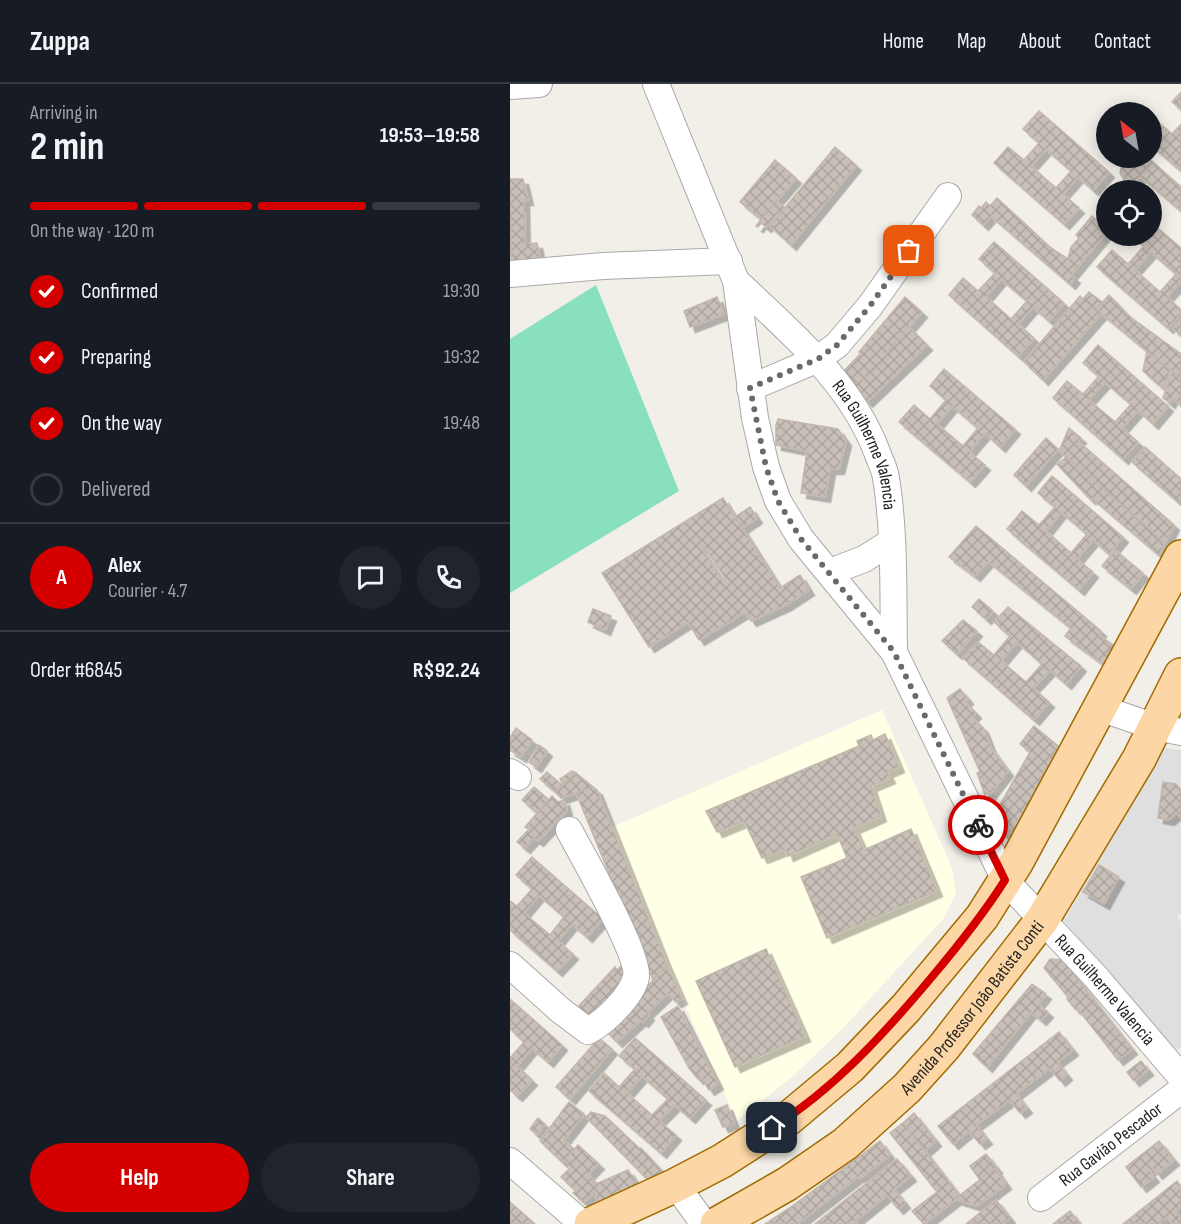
<!DOCTYPE html>
<meta charset="utf-8">
<style>
body{margin:0;font-family:"Sofia Sans Condensed",sans-serif;background:#20242c;color:#f1f3f6;height:100vh;display:flex;flex-direction:column;font-size:22px;white-space:nowrap}
*{box-sizing:border-box;margin:0}
p{font-size:20px;color:#9ea1a6}
.icon{flex:none;width:33px;height:33px;fill:none;stroke:currentColor;stroke-width:2;stroke-linecap:round;stroke-linejoin:round}
.map{position:relative;flex:1;overflow:hidden}
.details{display:flex;flex-direction:column;background:#171b24;width:510px}
.details>*{flex:none}
.needle{width:39px;rotate:329deg}
.controls{position:absolute;left:586px;top:18px;display:grid;gap:12px}
.controls a{display:grid;place-items:center;width:66px;height:66px;border-radius:50%;background:#171b24;box-shadow:0 3px 15px #0003;font-size:30px}
.pin{position:absolute;display:grid;place-items:center;width:51px;height:51px;color:#fff;margin:-26px;border-radius:12px;box-shadow:0 3px 9px #0006}
.courier{position:absolute;display:grid;place-items:center;width:60px;height:60px;margin:-30px;border:4px solid #d40000;border-radius:50%;background:#fff;color:#222;box-shadow:0 2px 8px #0007}
.head em{font-style:normal;font-weight:700}
.head div{display:flex;flex-direction:column-reverse}
.head{display:flex;align-items:center;justify-content:space-between;height:102px;padding:0 30px}
h1{font-size:39px;font-weight:700;line-height:45px}
.bar{display:grid;grid-template-columns:repeat(4,1fr);gap:9px 6px;align-content:center;height:72px;padding:0 30px}
.bar i{height:8px;border-radius:4px;background:#363941}
.bar .current{background:#d40000}
.bar p{grid-column:span 4}
.line{display:flex;align-items:center;gap:15px;padding:0 30px;border-top:2px solid #363941}
.line div{flex:1}
.round{display:grid;place-items:center;flex:none;width:63px;height:63px;border-radius:32px;background:#20242c}
ol{padding:0 30px;list-style:none}
li{display:flex;align-items:center;gap:18px;height:66px}
li p{margin-inline-start:auto}
li .icon{padding:6px;border-radius:50%;background:#d40000;color:#fff;stroke-width:4}
li:last-child{color:#9ea1a6}
li i{width:33px;height:33px;border:3px solid #363941;border-radius:50%}
.button{display:flex;gap:12px;margin-top:auto;padding:12px 30px}
.button a{flex:1;height:69px;border-radius:36px;background:#d40000;color:#fff;font-size:24px;font-weight:700;line-height:69px;text-align:center}
.button a+a{background:#20242c;color:#f1f3f6}
header{display:flex;align-items:center;gap:36px;box-sizing:border-box;height:84px;padding:0 30px;background:#171b24;border-bottom:2px solid #363941}
header strong{font-size:28px}
nav{display:flex;gap:33px;margin-inline-start:auto;font-size:21px}
main{display:flex;flex:1;min-height:0}
.map>svg:first-child{display:block}
.residential{fill:#e0dfdf}
.education{fill:#ffffe5}
.pitch{fill:#88e0be}
.building{fill:url(#building-cross-hatch);stroke:#c4b6ab;stroke-width:1.5;fill-rule:evenodd;filter:url(#shadow)}
.lines{fill:none;stroke-linecap:round;stroke-linejoin:round}
.minor-casing{stroke:#a9a9a9;stroke-width:28}
.major-casing{stroke:#a06b00;stroke-width:36}
.minor{stroke:#fff;stroke-width:26}
.major{stroke:#fcd6a4;stroke-width:33}
.done{stroke:#6b6a68;stroke-width:6;stroke-dasharray:0 10.8}
.route{stroke:#d40000;stroke-width:8}
.labels{text-anchor:middle;stroke-width:6;stroke-linejoin:round;paint-order:stroke}
.street-label{font-size:18px;fill:#222;stroke:#fff}
</style>
<header>
<strong>Zuppa</strong>
<nav><a>Home</a><a>Map</a><a>About</a><a>Contact</a></nav>
</header>
<main>
<section class="details">
<div class="head"><div><h1>2 min</h1><p>Arriving in</p></div><em>19:53–19:58</em></div>
<div class="bar"><i class="current"></i><i class="current"></i><i class="current"></i><i></i><p>On the way · 120 m</p></div>
<ol>
<li><svg class="icon" aria-label="check" viewBox="0 0 24 24"><path d="M5 12l5 5 9-10"/></svg>Confirmed<p>19:30</p></li>
<li><svg class="icon" aria-label="check" viewBox="0 0 24 24"><path d="M5 12l5 5 9-10"/></svg>Preparing<p>19:32</p></li>
<li><svg class="icon" aria-label="check" viewBox="0 0 24 24"><path d="M5 12l5 5 9-10"/></svg>On the way<p>19:48</p></li>
<li><i></i>Delivered</li>
</ol>
<div class="line" style="height:108px"><b class="round" style="background:#d40000;color:#fff">A</b><div><b>Alex</b><p>Courier · 4.7</p></div><a class="round"><svg class="icon" aria-label="chat" viewBox="0 0 24 24"><path d="M4 5h16v11H9l-5 4z"/></svg></a><a class="round"><svg class="icon" aria-label="phone" viewBox="0 0 24 24"><path d="M5 4h4l2 5-3 2q2 4 5 5l2-3 5 2v4C11 20 4 13 5 4z"/></svg></a></div>
<div class="line" style="height:78px"><div>Order #6845</div><b>R$92.24</b></div>
<div class="button"><a>Help</a><a>Share</a></div>
</section>
<div class="map">
<svg width="671" height="1140" viewBox="0 0 671 1140">
<defs>
<pattern id="building-cross-hatch" width="8" height="8" patternUnits="userSpaceOnUse" patternTransform="scale(1.5)"><rect width="8" height="8" fill="#c7bfb8"/><path d="M0 0l8 8M0 8l8-8" fill="none" stroke="#aba49e"/></pattern>
<filter id="shadow"><feDropShadow dx="5.5" dy="5.5" stdDeviation="0" flood-color="#0004"/></filter>
</defs>
<rect width="100%" height="100%" fill="#f2efe9"/>
<polygon class="residential" points="656,664 671,666 671,829 667,833 671,838 671,963 668,966 658,962 554,837 650,667"/>
<polygon class="education" points="372,626 442,784 446,809 434,834 334,943 283,992 227,1037 157,881 102,743"/>
<polygon class="pitch" points="86,201 169,407 0,509 0,255"/>
<g class="building">
<polygon points="671,8 671,25 662,18"/>
<path d="M 529,27 L 599,88 L 583,106 L 568,93 L 553,110 L 569,124 L 554,140 L 484,79 L 498,63 L 514,76 L 529,59 L 513,45 ZM 536,65 L 561,87 L 546,104 L 521,82 Z"/>
<polygon points="646,36 662,50 671,40 671,53 669,55 671,57 671,87 642,62 642,41"/>
<polygon points="325,63 346,81 281,161 260,142"/>
<polygon points="620,74 638,74 643,78 620,105 610,89 612,80 613,81"/>
<polygon points="265,76 286,94 251,135 230,118"/>
<polygon points="643,78 671,103 671,127 631,93"/>
<polygon points="0,95 13,95 18,116 14,116 15,160 27,159 31,178 1,180"/>
<polygon points="613,99 620,105 622,106 606,106"/>
<polygon points="487,114 541,164 558,175 561,163 569,154 566,151 582,132 597,145 597,148 561,191 565,194 560,200 481,132 473,141 462,131 469,122 471,124 476,118 480,122"/>
<polygon points="266,117 275,124 271,129 269,128 256,143 251,139 248,143 246,142"/>
<path d="M 642,139 L 671,164 L 671,197 L 657,213 L 671,226 L 671,230 L 658,244 L 587,183 L 602,166 L 618,180 L 634,162 L 622,152 L 642,152 ZM 641,168 L 666,190 L 650,208 L 625,186 Z"/>
<path d="M 484,158 L 554,219 L 539,237 L 523,223 L 508,240 L 524,254 L 508,272 L 439,211 L 453,194 L 468,207 L 485,189 L 469,175 ZM 491,195 L 517,217 L 501,235 L 476,213 Z"/>
<polygon points="579,208 592,218 586,225 591,230 533,296 514,278 570,212 573,215"/>
<polygon points="599,211 619,232 671,270 671,295 586,225"/>
<polygon points="207,213 214,230 180,243 174,227"/>
<polygon points="395,213 412,228 376,270 379,273 363,288 343,302 333,288 351,269 349,268"/>
<polygon points="671,236 671,251 663,245"/>
<polygon points="399,243 417,261 357,318 344,301 363,288 379,273 376,270"/>
<path d="M 588,261 L 658,322 L 643,340 L 628,326 L 612,344 L 628,358 L 613,375 L 543,314 L 557,297 L 573,310 L 589,292 L 573,279 ZM 595,298 L 621,320 L 605,338 L 579,316 Z"/>
<polygon points="637,267 660,286 654,305 633,287"/>
<path d="M 434,285 L 505,345 L 490,363 L 475,349 L 459,368 L 475,381 L 460,398 L 389,338 L 404,321 L 420,335 L 436,316 L 420,302 ZM 442,322 L 468,344 L 453,362 L 427,340 Z"/>
<polygon points="662,288 671,295 671,321 662,314 660,319 653,314"/>
<polygon points="268,335 328,345 336,357 329,385 320,385 315,413 291,409 297,367 266,361 266,341"/>
<polygon points="559,344 571,354 568,357 664,441 655,459 549,367"/>
<polygon points="536,354 548,365 516,402 504,391"/>
<polygon points="635,363 671,395 671,417 668,418 622,378"/>
<polygon points="557,373 655,459 649,471 582,414 580,415 547,380"/>
<path d="M 542,392 L 613,453 L 599,470 L 583,456 L 567,475 L 583,488 L 569,506 L 497,445 L 512,427 L 529,441 L 545,423 L 528,409 ZM 551,428 L 577,450 L 561,469 L 536,447 Z"/>
<path d="M 213,414 L 270,504 L 290,491 L 299,506 L 276,521 L 241,537 L 235,528 L 189,556 L 178,538 L 139,563 L 92,489 ZM 194,462 L 215,494 L 212,496 L 191,464 Z"/>
<polygon points="240,423 247,434 232,444 225,433"/>
<polygon points="466,442 591,547 589,551 606,563 596,582 555,552 561,544 478,477 465,492 439,473"/>
<polygon points="605,466 633,489 621,505 592,482"/>
<polygon points="469,515 483,527 476,535 462,523"/>
<path d="M 498,523 L 571,582 L 556,600 L 540,586 L 523,604 L 539,618 L 524,636 L 453,574 L 468,558 L 484,571 L 500,552 L 484,538 ZM 507,558 L 532,580 L 516,598 L 491,577 Z"/>
<polygon points="83,525 101,532 95,546 78,538"/>
<polygon points="453,536 467,547 447,570 432,557"/>
<polygon points="450,605 458,615 455,618 466,629 462,633 473,644 481,664 498,687 480,710 437,614"/>
<polygon points="524,642 548,662 542,674 546,676 541,685 537,683 527,702 529,703 506,745 494,752 483,733 520,668 510,660"/>
<polygon points="6,644 22,656 11,673 0,666 0,654"/>
<polygon points="375,650 389,683 377,688 380,694 361,702 371,732 344,744 354,766 401,745 427,807 317,854 291,793 337,774 327,750 278,772 275,765 252,774 234,737 207,748 196,727 349,662 347,657 361,651 363,656"/>
<polygon points="29,661 37,667 26,683 19,678"/>
<polygon points="62,687 66,689 53,700 50,695"/>
<polygon points="37,688 52,701 46,708 30,695"/>
<polygon points="470,688 479,708 475,711 467,689"/>
<polygon points="66,689 83,703 51,714 46,708"/>
<polygon points="653,698 666,700 671,706 671,734 667,729 659,736 648,734"/>
<polygon points="24,703 39,716 27,729 12,716"/>
<polygon points="83,703 87,706 157,881 143,896 66,709"/>
<polygon points="42,712 48,718 54,716 57,726 28,757 24,754 15,764 7,758 19,745 15,743"/>
<path d="M 22,773 L 93,835 L 77,853 L 62,840 L 48,857 L 63,870 L 47,887 L 0,846 L 0,817 L 7,822 L 22,805 L 6,791 ZM 29,811 L 54,833 L 40,851 L 14,829 Z"/>
<polygon points="589,781 609,793 594,820 573,808"/>
<polygon points="256,865 295,952 225,983 186,897"/>
<polygon points="540,875 553,876 622,965 608,976 567,924 565,925 557,915 558,913 534,884"/>
<polygon points="116,877 121,891 79,939 65,926 105,883 107,886"/>
<polygon points="157,881 172,915 166,918 158,909 137,929 139,931 133,938 131,936 107,958 96,947"/>
<polygon points="522,900 536,910 528,920 538,928 531,936 521,928 477,983 463,970"/>
<polygon points="0,915 52,961 38,978 22,964 7,982 22,996 7,1012 0,1006 0,974 14,958 0,945"/>
<polygon points="168,922 208,1000 199,1006 191,993 188,995 179,984 151,933"/>
<polygon points="549,948 563,966 547,978 557,991 550,997 540,984 506,1010 517,1024 510,1029 500,1016 466,1041 477,1055 470,1060 459,1047 443,1060 428,1042"/>
<polygon points="89,954 102,965 60,1015 46,1003"/>
<path d="M 125,954 L 196,1016 L 180,1034 L 165,1021 L 149,1037 L 166,1051 L 151,1069 L 79,1007 L 94,989 L 109,1003 L 125,985 L 109,972 ZM 132,992 L 158,1015 L 142,1031 L 117,1009 Z"/>
<polygon points="631,977 638,986 624,997 617,988"/>
<polygon points="59,1018 74,1030 54,1056 64,1065 52,1078 30,1057"/>
<polygon points="217,1021 224,1039 213,1043 205,1026"/>
<polygon points="81,1028 95,1032 130,1065 131,1064 153,1088 139,1097 76,1033"/>
<polygon points="404,1029 426,1057 415,1067 393,1039"/>
<polygon points="28,1034 35,1040 27,1051 20,1045"/>
<polygon points="393,1039 450,1112 414,1140 402,1127 427,1108 380,1049"/>
<polygon points="370,1057 380,1071 350,1094 349,1092 287,1140 255,1140 281,1123"/>
<polygon points="649,1057 664,1076 647,1090 643,1084 639,1087 644,1093 631,1103 616,1083"/>
<polygon points="68,1061 89,1080 78,1091 83,1095 84,1101 118,1086 129,1102 89,1120 84,1109 74,1118 63,1109 66,1107 51,1093 61,1083 54,1076"/>
<polygon points="476,1070 487,1084 470,1096 460,1082"/>
<polygon points="387,1075 401,1092 384,1105 395,1119 388,1125 377,1111 345,1137 347,1140 305,1140"/>
<polygon points="485,1084 496,1100 467,1122 445,1115"/>
<polygon points="667,1097 671,1103 671,1122 665,1127 671,1135 671,1140 663,1140 657,1133 648,1140 613,1140"/>
<polygon points="486,1116 500,1134 492,1140 456,1140"/>
<polygon points="0,1118 25,1140 0,1140"/>
<polygon points="560,1127 570,1140 543,1140"/>
</g>
<g class="lines">
<defs>
<g id="minor">
<path id="s1" d="M 146,0 L 226,197 L 245,334 L 256,383 L 268,417 L 291,455 L 384,568 L 495,796 L 585,892 L 671,993"/>
<polyline points="0,2 29,0"/>
<polyline points="0,190 93,182 219,177"/>
<path id="s2" d="M 226,197 C 280,248 340,297 367,368 C 370,377 375,385 376,394 C 385,449 383,512 384,568"/>
<polyline points="240,304 308,275 327,261 360,222 438,112"/>
<polyline points="320,488 354,475 381,458"/>
<polyline points="590,624 645,643 671,648"/>
<polyline points="0,688 8,693"/>
<path d="M 0,881 L 50,926 L 78,947 C 95,938 122,912 126,893 C 130,871 72,771 59,746"/>
<polyline points="0,1077 73,1140"/>
<polyline points="166,1101 194,1140"/>
<path id="s3" d="M 531,1114 L 671,1006"/>
</g>
<g id="major">
<polyline points="81,1140 166,1101 212,1077 279,1034 340,983 396,924 472,833 506,779 671,473"/>
<path id="s4" d="M 207,1140 L 277,1100 L 335,1060 L 397,1004 L 434,963 L 532,836 L 629,675 L 671,591"/>
</g>
</defs>
<use href="#minor" class="minor-casing"/>
<use href="#major" class="major-casing"/>
<use href="#minor" class="minor"/>
<use href="#major" class="major"/>
</g>
<g class="lines">
<polyline class="done" points="399,167 360,222 327,261 308,275 240,304 256,383 268,417 291,455 384,568 468,741"/>
<path class="route" d="M 262,1044 C 324,1005 374,950 421,894 C 448,862 473,831 495,796 L 468,741"/>
</g>
<g class="labels">
<g class="street-label">
<text dy="6" stroke="none"><textPath href="#s2" startOffset="213">Rua Guilherme Valencia</textPath></text>
<text dy="6" stroke="none"><textPath href="#s1" startOffset="1030">Rua Guilherme Valencia</textPath></text>
<text dy="6" stroke="none"><textPath href="#s4" startOffset="338">Avenida Professor João Batista Conti</textPath></text>
<text dy="6" stroke="none"><textPath href="#s3" startOffset="88">Rua Gavião Pescador</textPath></text>
</g>
</g>
</svg>
<div class="controls">
<a><svg class="needle" viewBox="-14 -14 28 28"><path d="M0-13l5 13h-10z" fill="#e53935"/><path d="M0 13l5-13h-10z" fill="#9ea1a6"/></svg></a>
<a><svg class="icon" aria-label="locate" viewBox="0 0 24 24"><circle cx="12" cy="12" r="6"/><path d="M12 2v4M12 18v4M2 12h4M18 12h4"/></svg></a>
</div>
<div class="pin" style="left:399px;top:167px;background:#ea580c"><svg class="icon" aria-label="bag" viewBox="0 0 24 24"><path d="M5 8h14l-1 12H6zM9 8a3 3 0 0 1 6 0"/></svg></div>
<div class="pin" style="left:262px;top:1044px;background:#1f2937"><svg class="icon" aria-label="home" viewBox="0 0 24 24"><path d="M3 11l9-7 9 7M6 9v11h12V9"/></svg></div>
<div class="courier" style="left:468px;top:741px"><svg class="icon" aria-label="bike" viewBox="0 0 24 24"><circle cx="6" cy="16" r="4"/><circle cx="18" cy="16" r="4"/><path d="M6 16l4-8h5l3 8M10 8l3 8H6M13 5h3"/></svg></div>
</div>
</main>
